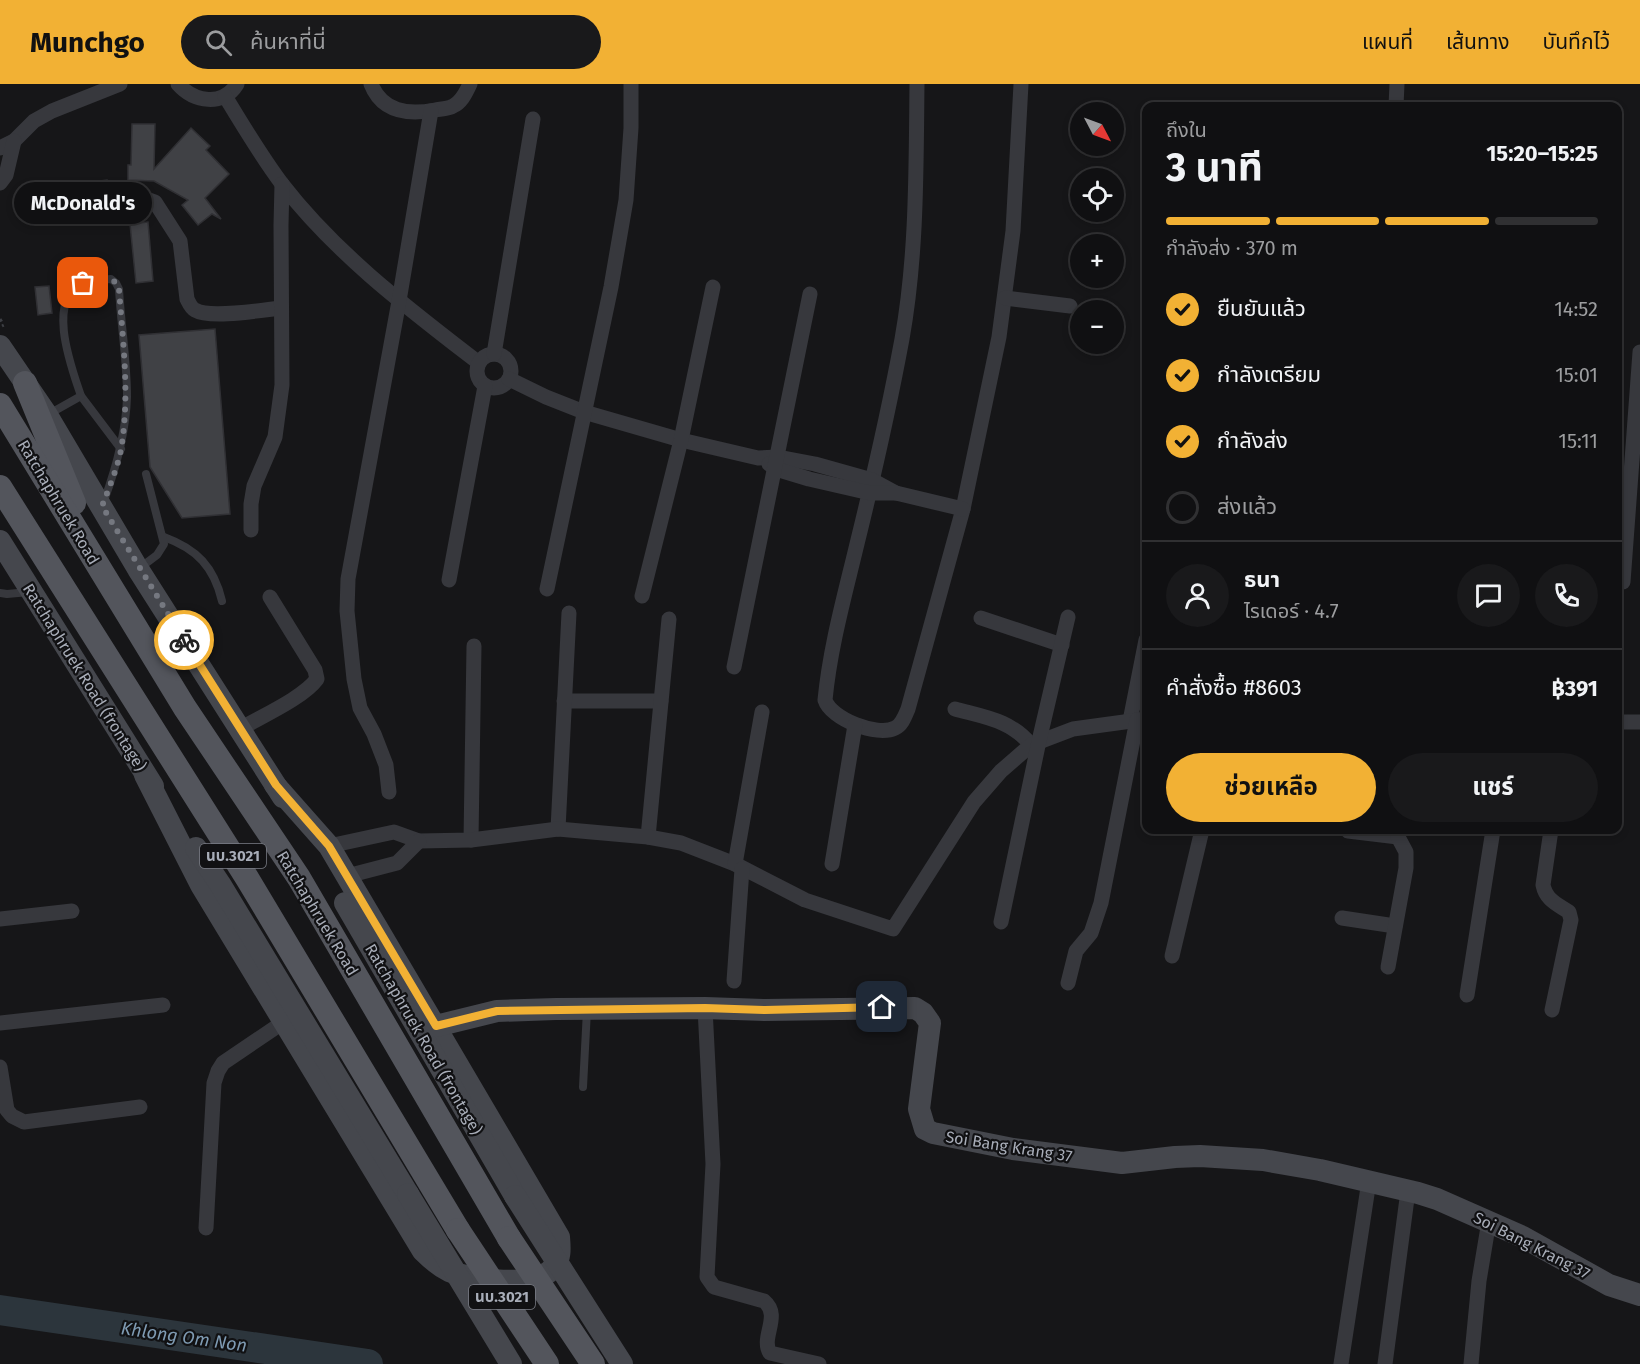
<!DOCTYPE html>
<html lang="th">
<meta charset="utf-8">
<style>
body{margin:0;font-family:"Fira Sans","Noto Sans Thai",sans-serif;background:#19191b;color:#f1f3f6;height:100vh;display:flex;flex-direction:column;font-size:22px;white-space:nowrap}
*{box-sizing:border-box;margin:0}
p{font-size:20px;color:#9c9d9f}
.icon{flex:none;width:33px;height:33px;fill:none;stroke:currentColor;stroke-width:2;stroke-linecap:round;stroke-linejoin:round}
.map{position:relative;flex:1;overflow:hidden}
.drawer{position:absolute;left:1142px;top:18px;width:480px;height:732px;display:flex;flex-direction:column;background:#101012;border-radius:12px;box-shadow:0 3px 9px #0003,0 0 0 2px #303032}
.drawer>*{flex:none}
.needle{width:39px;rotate:131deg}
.controls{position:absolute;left:1070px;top:18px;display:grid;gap:12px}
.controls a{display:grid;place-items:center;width:54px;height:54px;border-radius:50%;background:#101012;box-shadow:0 3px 9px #0003,0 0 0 2px #303032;font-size:30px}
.pin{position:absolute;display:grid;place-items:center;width:51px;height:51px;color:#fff;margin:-26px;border-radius:12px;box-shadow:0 3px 9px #0006}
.courier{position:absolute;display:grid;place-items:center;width:60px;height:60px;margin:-30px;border:4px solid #f2b134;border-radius:50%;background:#fff;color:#222;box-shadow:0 2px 8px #0007}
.bubble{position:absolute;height:42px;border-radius:21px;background:#101012;box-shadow:0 3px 9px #0003,0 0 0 2px #303032;font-size:20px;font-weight:700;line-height:42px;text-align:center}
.head em{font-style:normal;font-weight:700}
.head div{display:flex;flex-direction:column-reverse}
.head{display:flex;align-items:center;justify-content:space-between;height:102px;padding:0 24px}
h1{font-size:39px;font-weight:700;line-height:45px}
.bar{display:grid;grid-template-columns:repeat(4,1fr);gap:9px 6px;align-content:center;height:72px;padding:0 24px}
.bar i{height:8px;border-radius:4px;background:#303032}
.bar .on{background:#f2b134}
.bar p{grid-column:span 4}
.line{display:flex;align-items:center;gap:15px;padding:0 24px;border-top:2px solid #303032}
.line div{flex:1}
.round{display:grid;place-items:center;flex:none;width:63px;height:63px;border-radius:32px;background:#19191b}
ol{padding:0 24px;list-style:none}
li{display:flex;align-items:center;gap:18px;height:66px}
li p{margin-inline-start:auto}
li .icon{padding:6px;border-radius:50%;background:#f2b134;color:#111;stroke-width:4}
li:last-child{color:#9c9d9f}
li i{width:33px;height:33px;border:3px solid #303032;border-radius:50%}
.cta{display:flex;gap:12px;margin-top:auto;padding:12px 24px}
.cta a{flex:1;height:69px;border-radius:36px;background:#f2b134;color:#111;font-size:24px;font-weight:700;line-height:69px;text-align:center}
.cta a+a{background:#19191b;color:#f1f3f6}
header{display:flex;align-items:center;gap:36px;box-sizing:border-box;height:84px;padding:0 30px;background:#f2b134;color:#111}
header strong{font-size:28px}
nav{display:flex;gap:33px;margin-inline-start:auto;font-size:21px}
.search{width:420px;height:54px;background:#19191b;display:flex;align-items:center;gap:15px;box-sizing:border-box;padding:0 21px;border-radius:33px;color:#9c9d9f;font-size:22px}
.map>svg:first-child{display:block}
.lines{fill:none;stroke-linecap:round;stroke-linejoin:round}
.river{stroke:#2c353c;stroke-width:30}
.building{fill:#404145;stroke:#303034;stroke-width:1.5}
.path{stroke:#3d3f44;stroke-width:3;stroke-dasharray:3 4.5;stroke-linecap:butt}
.lane{stroke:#37383d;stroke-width:8}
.street{stroke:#37383d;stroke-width:15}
.secondary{stroke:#45474d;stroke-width:22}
.primary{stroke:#53555c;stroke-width:24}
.secondary-bridge{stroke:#45474d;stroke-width:22}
.primary-bridge{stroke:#53555c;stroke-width:24}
.done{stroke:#757880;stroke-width:6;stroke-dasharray:0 10.8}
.route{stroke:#f2b134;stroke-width:8}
.labels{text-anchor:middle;stroke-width:4.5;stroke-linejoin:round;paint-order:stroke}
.shield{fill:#111113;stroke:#7b7e86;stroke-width:1.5}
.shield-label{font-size:15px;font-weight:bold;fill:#a8adb8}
.street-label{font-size:16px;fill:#a8adb8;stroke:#111113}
.water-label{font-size:18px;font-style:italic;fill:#7f9bb3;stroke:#111113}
</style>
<header>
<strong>Munchgo</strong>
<div class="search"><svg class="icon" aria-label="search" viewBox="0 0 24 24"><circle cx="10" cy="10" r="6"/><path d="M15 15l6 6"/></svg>ค้นหาที่นี่</div>
<nav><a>แผนที่</a><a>เส้นทาง</a><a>บันทึกไว้</a></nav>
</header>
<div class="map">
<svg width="1640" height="1280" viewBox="0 0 1640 1280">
<rect width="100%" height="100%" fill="#161618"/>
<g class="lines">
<polyline class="river" points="0,1226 368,1280"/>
</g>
<g class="building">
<polygon points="132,40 155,40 154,85 191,44 210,62 206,66 229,90 205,114 221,135 212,130 198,141 182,121 188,116 154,97 128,96 128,81 131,81"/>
<polygon points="107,96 109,114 73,119 75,133 62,135 60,120 42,123 39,105"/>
<polygon points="148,138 153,197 136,199 130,140"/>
<polygon points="49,202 52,229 38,231 35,203"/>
<polygon points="215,245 230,430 182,434 150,383 139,251"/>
</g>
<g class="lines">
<polyline class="path" points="0,235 4,241 2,242"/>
<g class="lane">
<polyline points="81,312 121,365"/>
<path d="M 49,330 L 81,312 C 72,285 45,215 83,199 C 91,196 102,196 111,195 L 116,199 L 119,205 C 121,241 127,277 127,313 C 126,349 116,384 104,417"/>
<path d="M 164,453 C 197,465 214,483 222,517"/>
<polyline points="141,483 157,471 164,460 146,390"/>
<polyline points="0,509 7,510 29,508"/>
<polyline points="583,1003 587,926"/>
</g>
<g class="street">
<path d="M 178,0 C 194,18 223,23 237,0"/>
<path d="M 371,0 C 382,28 408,31 435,26 C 440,25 448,25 453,22 C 462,18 466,8 470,0"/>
<path d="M 917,0 C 916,85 917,171 902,255 C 889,325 873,395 856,464 C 844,514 830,564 825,616 C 831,635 877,653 895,644 C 902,641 905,632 908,625 L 963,425 L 999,253 L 1013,147 L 1021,0"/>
<path d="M 225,12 C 243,42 261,72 282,100 C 336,170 409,225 479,279"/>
<polyline points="1396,22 1397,0"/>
<polyline points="0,64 14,57 34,37 52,27 120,0"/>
<polyline points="0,99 6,91 14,57"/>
<path d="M 135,111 L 155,118 L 180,157 L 187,215 C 189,219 191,224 195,226 C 210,235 262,226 281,224"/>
<polyline points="1005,214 1070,222"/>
<circle cx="494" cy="287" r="17"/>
<polyline points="494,270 533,35"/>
<polyline points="509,295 546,313 584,328 681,356 758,374 778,373 815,380 872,396 896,409"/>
<polyline points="769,380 776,385 809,395 870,409 896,409 963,425"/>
<polyline points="251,446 251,420 254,402 275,353 282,301 281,141 282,100"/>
<polyline points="449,496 485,302"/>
<polyline points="1623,498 1640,268"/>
<polyline points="547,505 611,203 626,116 631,44 631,0"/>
<polyline points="642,512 681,356 713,203"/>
<polyline points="981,534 1062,561"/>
<polyline points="734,583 810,210"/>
<polyline points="564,617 661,617"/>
<path d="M 955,625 C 984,633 1011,636 1031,661"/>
<polyline points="1130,637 1146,556"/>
<polyline points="1617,638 1640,638"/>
<path d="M 240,645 C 262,632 303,614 317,595 L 315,586 L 270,513"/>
<polyline points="389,708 386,681 374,650 360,624 354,595 347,527 348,495 399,217 431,27"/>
<polyline points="558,745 569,529"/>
<path d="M 1551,746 L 1543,801 C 1546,816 1557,820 1569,828 L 1571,836 L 1552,926"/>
<polyline points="1348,747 1398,753"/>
<polyline points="648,753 669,535"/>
<polyline points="471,756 474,562"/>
<polyline points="329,762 394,748 419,757 471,756 558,745 648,753 681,759 735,780 805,816 893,845 974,718 1001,687 1031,661 1073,645 1146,635"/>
<polyline points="735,780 762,628"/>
<polyline points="832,780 855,641"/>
<polyline points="347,792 397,779 419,757"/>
<polyline points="1342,834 1395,842"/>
<polyline points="0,835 72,827"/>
<polyline points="1001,838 1039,657 1068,533"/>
<polyline points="1172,872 1202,746"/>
<polyline points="1388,883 1406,784 1406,768 1398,753 1399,746"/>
<polyline points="734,897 742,785"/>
<polyline points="1068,899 1076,867 1091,849 1101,819 1137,636"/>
<polyline points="1467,911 1493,746"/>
<path d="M 705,924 L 713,1080 L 707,1193 L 714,1203 L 764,1217 C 782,1232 760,1253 770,1269 L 819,1280"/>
<polyline points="0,939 163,921"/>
<polyline points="0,983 7,1026 12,1032 24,1038 140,1023"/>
<polyline points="206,1144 214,999 218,987 223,979 285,937"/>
<polyline points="1341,1280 1369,1097"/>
<polyline points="1385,1280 1408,1107"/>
<polyline points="1471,1280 1479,1197 1489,1137"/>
</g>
<g class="secondary">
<polyline points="0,262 47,331 138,485 283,713"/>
<polyline points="0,457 153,702"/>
<path d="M 145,691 L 201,801 L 423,1167 C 431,1175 439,1182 449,1187 C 472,1196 536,1205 553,1184 C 561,1175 560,1164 559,1153 L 329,762 L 275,701"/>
<polyline points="196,764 220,800 408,1110"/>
<polyline points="345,819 515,1112"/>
<polyline points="436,942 497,927 556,925 705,924 765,926 915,924 923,929 930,939 919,1025 925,1045 933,1049 1013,1065 1122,1079 1175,1073 1200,1072 1263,1076 1320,1086 1418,1109 1437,1115 1523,1153 1609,1201 1640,1211"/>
</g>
<g class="primary">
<polyline points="25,299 74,419"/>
<polyline points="0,321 185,624 299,794 509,1154"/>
<polyline points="0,403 247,794 458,1146"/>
</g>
<g class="secondary-bridge">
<polyline points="408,1110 511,1280"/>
<polyline points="515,1112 622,1280"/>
</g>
<g class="primary-bridge">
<polyline points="458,1146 547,1280"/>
<polyline points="509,1154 593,1280"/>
</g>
</g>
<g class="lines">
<path class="done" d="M 83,199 L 111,195 L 116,199 L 119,205 C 123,259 130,312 121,366 C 117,385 109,404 102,422 L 184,556"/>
<polyline class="route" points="184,556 276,701 329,762 436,942 497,927 705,924 765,926 882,923"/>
</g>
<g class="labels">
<g class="shield">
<rect x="200" y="760" width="66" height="24" rx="4.5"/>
<rect x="469" y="1201" width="66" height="24" rx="4.5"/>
</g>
<g class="shield-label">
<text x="233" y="777">นบ.3021</text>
<text x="502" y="1218">นบ.3021</text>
</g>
<g class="street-label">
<text transform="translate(59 418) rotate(59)" y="6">Ratchaphruek Road</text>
<text transform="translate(85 593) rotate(58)" y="6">Ratchaphruek Road (frontage)</text>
<text transform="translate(318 829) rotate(59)" y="6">Ratchaphruek Road</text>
<text transform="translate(424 955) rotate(60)" y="6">Ratchaphruek Road (frontage)</text>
<text transform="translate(1009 1062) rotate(9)" y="6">Soi Bang Krang 37</text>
<text transform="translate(1532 1161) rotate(27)" y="6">Soi Bang Krang 37</text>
</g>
<g class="water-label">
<text transform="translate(184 1253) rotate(8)" y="6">Khlong Om Non</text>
</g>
</g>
</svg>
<div class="controls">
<a><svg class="needle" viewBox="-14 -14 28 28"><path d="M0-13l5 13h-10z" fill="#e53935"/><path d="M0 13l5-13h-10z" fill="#9c9d9f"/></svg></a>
<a><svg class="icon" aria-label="locate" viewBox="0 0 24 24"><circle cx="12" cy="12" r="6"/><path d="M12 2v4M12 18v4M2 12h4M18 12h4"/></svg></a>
<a>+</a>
<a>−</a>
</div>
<div class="pin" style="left:83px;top:199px;background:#ea580c"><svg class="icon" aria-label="bag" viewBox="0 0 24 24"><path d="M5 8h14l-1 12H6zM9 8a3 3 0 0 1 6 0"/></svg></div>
<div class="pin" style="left:882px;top:923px;background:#1f2937"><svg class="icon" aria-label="home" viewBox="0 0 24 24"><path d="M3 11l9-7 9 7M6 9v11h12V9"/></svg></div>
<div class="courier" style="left:184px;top:556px"><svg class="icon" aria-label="bike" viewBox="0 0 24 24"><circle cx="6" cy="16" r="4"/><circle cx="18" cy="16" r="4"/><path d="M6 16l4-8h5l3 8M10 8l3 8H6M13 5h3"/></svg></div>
<div class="bubble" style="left:14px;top:98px;width:138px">McDonald's</div>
<section class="drawer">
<div class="head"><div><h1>3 นาที</h1><p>ถึงใน</p></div><em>15:20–15:25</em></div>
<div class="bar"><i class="on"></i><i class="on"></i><i class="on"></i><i></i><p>กำลังส่ง · 370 m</p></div>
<ol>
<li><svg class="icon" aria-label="check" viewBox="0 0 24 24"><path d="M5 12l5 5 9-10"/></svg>ยืนยันแล้ว<p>14:52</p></li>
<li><svg class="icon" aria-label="check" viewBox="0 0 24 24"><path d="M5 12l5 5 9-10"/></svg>กำลังเตรียม<p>15:01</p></li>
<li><svg class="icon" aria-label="check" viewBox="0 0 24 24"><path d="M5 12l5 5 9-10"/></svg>กำลังส่ง<p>15:11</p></li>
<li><i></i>ส่งแล้ว</li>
</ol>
<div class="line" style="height:108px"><a class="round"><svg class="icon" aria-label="person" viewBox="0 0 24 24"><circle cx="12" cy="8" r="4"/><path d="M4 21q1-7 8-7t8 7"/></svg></a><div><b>ธนา</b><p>ไรเดอร์ · 4.7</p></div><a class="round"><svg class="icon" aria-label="chat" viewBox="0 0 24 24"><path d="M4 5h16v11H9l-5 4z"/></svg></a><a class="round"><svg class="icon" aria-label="phone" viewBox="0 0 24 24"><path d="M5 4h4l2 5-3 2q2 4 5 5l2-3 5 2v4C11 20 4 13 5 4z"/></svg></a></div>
<div class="line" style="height:78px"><div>คำสั่งซื้อ #8603</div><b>฿391</b></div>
<div class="cta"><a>ช่วยเหลือ</a><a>แชร์</a></div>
</section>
</div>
